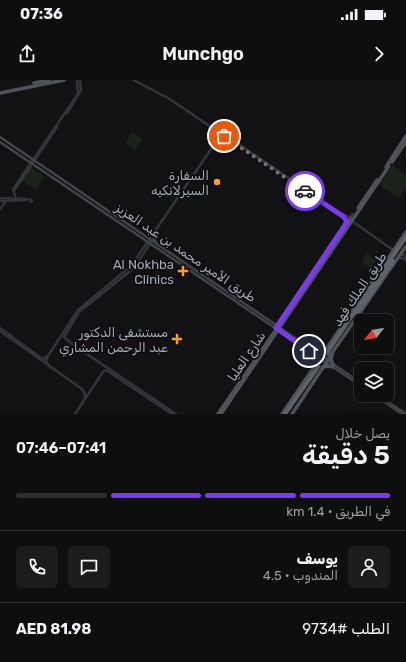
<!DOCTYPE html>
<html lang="ar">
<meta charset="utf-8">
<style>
body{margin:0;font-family:Rubik,"Noto Naskh Arabic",sans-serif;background:#1c1c1d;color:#f1f3f6;direction:rtl;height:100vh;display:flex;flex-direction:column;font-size:15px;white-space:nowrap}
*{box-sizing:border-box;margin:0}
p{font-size:13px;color:#9b9c9e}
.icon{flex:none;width:22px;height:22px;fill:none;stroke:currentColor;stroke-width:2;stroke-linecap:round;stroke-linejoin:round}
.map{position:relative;height:334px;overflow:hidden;direction:ltr}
.panel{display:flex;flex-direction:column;background:#0e0e0f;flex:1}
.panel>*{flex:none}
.needle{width:26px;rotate:239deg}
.tools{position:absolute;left:354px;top:234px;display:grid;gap:8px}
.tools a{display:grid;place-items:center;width:40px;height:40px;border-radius:6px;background:#0e0e0f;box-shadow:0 4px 16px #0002,0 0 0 1px #2e2e2f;font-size:20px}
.pin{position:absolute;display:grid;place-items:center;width:34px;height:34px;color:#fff;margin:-17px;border:2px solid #fff;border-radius:50%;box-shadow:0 1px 4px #0007}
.courier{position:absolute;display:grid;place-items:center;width:40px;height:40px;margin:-20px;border:3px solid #7c3aed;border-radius:50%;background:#fff;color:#222;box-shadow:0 1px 5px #0007}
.head em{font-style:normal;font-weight:600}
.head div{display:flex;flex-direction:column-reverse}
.head{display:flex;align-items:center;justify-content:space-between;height:68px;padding:0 16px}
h1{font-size:26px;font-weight:600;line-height:30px}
.bar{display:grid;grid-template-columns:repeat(4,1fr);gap:6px 4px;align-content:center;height:48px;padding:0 16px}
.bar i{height:5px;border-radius:3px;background:#2e2e2f}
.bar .selected{background:#7c3aed}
.bar p{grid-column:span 4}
.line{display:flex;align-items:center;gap:10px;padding:0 16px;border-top:1px solid #2e2e2f}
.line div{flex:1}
.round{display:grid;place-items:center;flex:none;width:42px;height:42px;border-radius:6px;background:#1c1c1d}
.status{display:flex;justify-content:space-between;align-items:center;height:28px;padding:0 20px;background:#0e0e0f;direction:ltr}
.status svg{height:11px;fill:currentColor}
header{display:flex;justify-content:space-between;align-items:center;height:52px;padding:0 16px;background:#0e0e0f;font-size:18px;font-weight:600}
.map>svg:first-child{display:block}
.green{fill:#1a221a}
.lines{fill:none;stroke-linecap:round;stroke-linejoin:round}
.motorway-tunnel{stroke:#2f3034;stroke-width:4;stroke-dasharray:4 2;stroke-linecap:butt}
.tertiary{stroke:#333439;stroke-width:2.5}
.secondary{stroke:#414449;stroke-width:2.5}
.primary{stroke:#4f5258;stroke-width:3.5}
.motorway{stroke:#5f636a;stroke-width:4}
.done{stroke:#70757d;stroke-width:4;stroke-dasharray:0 7.2}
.route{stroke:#7c3aed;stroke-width:5}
.poi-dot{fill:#fc9e22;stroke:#0d0d0f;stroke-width:1.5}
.labels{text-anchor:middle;stroke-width:3.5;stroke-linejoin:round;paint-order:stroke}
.poi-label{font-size:13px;fill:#a3aab5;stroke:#0d0d0f;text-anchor:end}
.street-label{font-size:13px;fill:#a3aab5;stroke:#0d0d0f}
</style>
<div class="status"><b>07:36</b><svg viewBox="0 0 49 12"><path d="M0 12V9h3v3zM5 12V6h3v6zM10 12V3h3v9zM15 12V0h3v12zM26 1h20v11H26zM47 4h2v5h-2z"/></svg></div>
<header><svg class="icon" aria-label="forward" viewBox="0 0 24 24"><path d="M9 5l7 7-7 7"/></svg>Munchgo<svg class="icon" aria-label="share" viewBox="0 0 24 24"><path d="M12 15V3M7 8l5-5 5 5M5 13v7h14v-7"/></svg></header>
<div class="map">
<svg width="406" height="334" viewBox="0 0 406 334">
<rect width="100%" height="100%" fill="#121214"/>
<g class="green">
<polygon points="133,52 143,59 135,70 125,63"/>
<polygon points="393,85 406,95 406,107 399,118 379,105"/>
<polygon points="31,87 45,96 36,110 22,101"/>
<polygon points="367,173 376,180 371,188 361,182"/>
</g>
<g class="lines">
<polyline class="motorway-tunnel" points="319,288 330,273"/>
<g class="tertiary">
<polyline points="67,33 81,10 80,0"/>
<polyline points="219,51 339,132 349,137 353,134"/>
<polyline points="14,111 57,47"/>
<polyline points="0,118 27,119 27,120 0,121"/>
<polyline points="16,119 13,109 78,14 77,0"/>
<polyline points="30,122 32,121 30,119"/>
<polyline points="0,129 6,121"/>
<polyline points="352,141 393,170"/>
<polyline points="157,153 134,188 79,232 64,257 72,264 176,334"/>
<polyline points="403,171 403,175 406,177"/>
<polyline points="399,178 402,178 406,180"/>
<polyline points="0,248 41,278 44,279 47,276"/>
<polyline points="0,251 82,309 85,314 85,317"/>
<polyline points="50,287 46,281 48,276 78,230 131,186 220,56 220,53 168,18 133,0"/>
<polyline points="75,334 103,292 106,290 172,334"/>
</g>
<g class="secondary">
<polyline points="0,57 361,303"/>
<polyline points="0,62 309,271"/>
<polyline points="154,158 156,163"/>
<polyline points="315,275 361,306"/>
<polyline points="374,315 402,334"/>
<polyline points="378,315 406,334"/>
</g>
<g class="primary">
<polyline points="34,3 49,0"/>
<polyline points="0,13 64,0"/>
<polyline points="392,82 406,62"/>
<polyline points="386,87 406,56"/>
<polyline points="358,128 377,100"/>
<polyline points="285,236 351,138"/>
<polyline points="327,269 328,274 332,273 406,166"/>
<polyline points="309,271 316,277 316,282"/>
<polyline points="314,271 321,273 323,271"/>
<polyline points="332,276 331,279 333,284"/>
<polyline points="324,287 327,286 333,287"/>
<polyline points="218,334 282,241"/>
<polyline points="221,334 389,86"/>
<polyline points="282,334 406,152"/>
<polyline points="292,334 332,274"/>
</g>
<g class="motorway">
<polyline points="355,236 393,181"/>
<polyline points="328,271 406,157"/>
<polyline points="285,334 318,287"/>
</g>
</g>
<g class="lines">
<polyline class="done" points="224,56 305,111"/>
<polyline class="route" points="305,111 344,137 347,142 276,248 309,271"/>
</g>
<g class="poi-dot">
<circle cx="217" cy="102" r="4"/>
<path d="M181 185h4v4h4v4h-4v4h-4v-4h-4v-4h4z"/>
<path d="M175 253h4v4h4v4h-4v4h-4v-4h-4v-4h4z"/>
</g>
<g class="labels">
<g class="poi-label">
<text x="209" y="100">السفارة<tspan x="209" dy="15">السيرلانكيه</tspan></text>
<text x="174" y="189">Al Nokhba<tspan x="174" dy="15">Clinics</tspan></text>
<text x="168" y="257">مستشفى الدكتور<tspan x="168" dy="15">عبد الرحمن المشاري</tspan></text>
</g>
<g class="street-label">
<text transform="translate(186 172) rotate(34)" y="5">طريق الأمير محمد بن عبد العزيز</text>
<text transform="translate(359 209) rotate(-56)" y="5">طريق الملك فهد</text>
<text transform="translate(246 276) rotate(-56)" y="5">شارع العليا</text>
</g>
</g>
</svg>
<div class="tools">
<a><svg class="needle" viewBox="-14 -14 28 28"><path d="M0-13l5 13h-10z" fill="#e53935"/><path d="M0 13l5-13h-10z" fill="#9b9c9e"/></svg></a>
<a><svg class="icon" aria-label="layers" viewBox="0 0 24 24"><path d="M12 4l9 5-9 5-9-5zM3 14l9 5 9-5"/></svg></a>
</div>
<div class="pin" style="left:224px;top:56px;background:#ea580c"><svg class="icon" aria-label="bag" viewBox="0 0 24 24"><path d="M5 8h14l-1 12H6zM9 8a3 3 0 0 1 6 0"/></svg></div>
<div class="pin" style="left:309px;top:271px;background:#1f2937"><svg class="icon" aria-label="home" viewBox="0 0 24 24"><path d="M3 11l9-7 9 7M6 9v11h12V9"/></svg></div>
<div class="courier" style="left:305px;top:111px"><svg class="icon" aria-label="car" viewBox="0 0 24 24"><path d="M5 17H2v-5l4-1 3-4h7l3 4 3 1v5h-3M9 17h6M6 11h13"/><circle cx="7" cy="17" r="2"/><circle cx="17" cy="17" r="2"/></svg></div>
</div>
<section class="panel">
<div class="head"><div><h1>5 دقيقة</h1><p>يصل خلال</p></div><em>07:41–07:46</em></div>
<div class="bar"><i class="selected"></i><i class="selected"></i><i class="selected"></i><i></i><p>في الطريق · 1.4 km</p></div>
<div class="line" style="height:72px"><a class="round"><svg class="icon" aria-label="person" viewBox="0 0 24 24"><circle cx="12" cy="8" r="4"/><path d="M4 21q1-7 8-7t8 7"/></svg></a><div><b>يوسف</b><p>المندوب · 4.5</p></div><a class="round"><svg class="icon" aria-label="chat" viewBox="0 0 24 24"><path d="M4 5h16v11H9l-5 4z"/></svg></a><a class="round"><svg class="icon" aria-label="phone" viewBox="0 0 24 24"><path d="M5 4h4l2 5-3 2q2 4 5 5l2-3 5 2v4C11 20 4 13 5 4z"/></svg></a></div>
<div class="line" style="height:52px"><div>الطلب #9734</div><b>AED 81.98</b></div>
</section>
